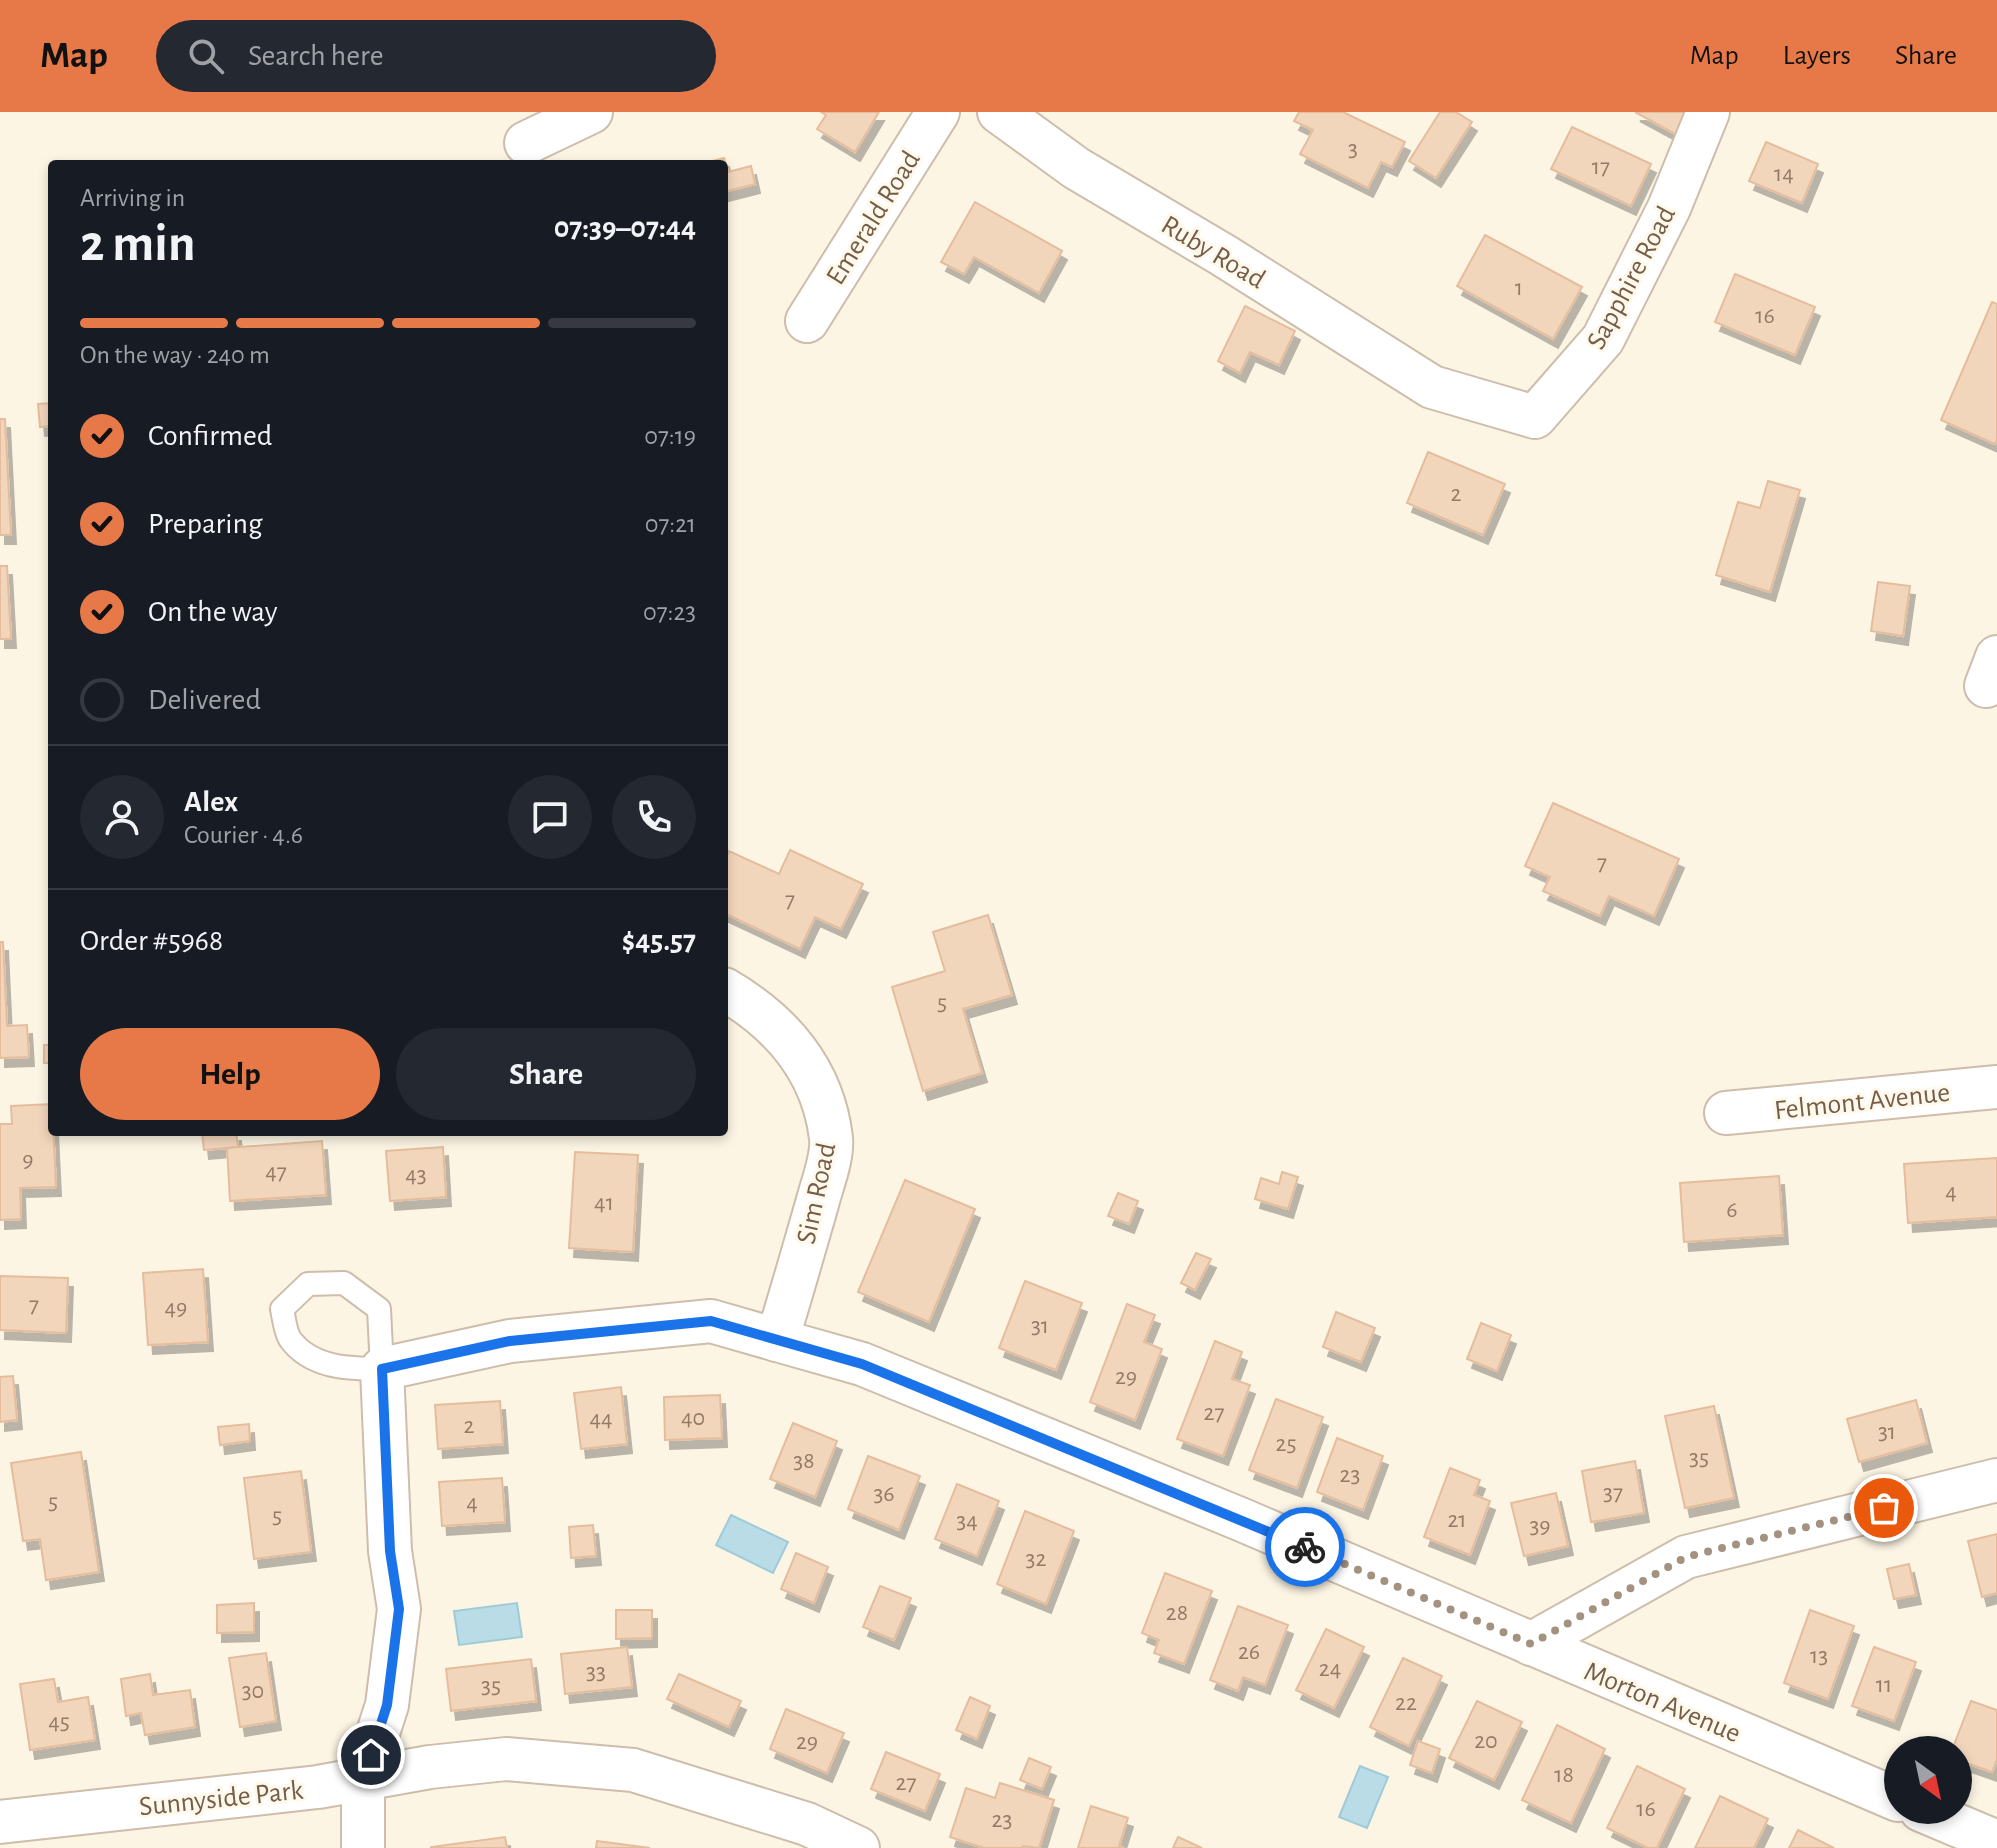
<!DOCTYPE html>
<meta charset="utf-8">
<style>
body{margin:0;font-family:"Alegreya Sans",sans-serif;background:#242831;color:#f1f3f6;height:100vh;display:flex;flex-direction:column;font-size:30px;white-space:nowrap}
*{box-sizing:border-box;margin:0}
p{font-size:26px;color:#9ea1a6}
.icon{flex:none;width:44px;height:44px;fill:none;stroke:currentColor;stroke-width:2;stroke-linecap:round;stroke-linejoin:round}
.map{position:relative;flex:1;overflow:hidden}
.panel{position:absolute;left:48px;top:48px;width:680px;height:976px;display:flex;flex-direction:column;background:#171b24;border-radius:8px;box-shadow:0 4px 12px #0003}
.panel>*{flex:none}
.needle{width:52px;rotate:147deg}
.fabs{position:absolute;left:1884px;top:1624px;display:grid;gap:16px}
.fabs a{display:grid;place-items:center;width:88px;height:88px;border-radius:50%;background:#171b24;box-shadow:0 4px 12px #0003;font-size:40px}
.pin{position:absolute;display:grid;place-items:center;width:68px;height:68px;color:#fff;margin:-34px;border:4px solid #fff;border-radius:50%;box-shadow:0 2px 8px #0007}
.courier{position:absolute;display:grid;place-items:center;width:80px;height:80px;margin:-40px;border:6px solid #1a73e8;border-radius:50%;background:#fff;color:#222;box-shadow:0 2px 10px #0007}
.head em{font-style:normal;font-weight:600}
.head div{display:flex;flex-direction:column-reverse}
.head{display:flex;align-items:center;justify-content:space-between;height:136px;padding:0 32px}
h1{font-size:52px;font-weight:600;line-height:60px}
.bar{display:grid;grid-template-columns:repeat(4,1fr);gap:12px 8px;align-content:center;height:96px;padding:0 32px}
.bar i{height:10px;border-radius:6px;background:#363941}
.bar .current{background:#e77949}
.bar p{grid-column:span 4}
.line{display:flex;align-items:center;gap:20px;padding:0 32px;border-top:2px solid #363941}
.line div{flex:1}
.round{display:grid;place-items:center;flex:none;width:84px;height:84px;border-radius:42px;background:#242831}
ol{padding:0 32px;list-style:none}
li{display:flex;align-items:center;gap:24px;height:88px}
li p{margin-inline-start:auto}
li .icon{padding:8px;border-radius:50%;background:#e77949;color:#111;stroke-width:4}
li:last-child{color:#9ea1a6}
li i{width:44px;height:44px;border:4px solid #363941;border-radius:50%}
.button{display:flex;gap:16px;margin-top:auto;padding:16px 32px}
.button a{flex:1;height:92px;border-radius:48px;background:#e77949;color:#111;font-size:32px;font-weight:600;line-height:92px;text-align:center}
.button a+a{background:#242831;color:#f1f3f6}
header{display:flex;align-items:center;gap:48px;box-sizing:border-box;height:112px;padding:0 40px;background:#e77949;color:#111}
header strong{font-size:38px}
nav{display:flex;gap:44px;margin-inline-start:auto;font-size:28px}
.search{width:560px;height:72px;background:#242831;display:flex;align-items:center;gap:20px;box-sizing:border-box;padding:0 28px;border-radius:44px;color:#9ea1a6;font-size:30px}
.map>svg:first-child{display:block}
.water{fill:#b9dce6;stroke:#9fcbd8;stroke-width:2}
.building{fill:#f2d6bc;stroke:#e5bd9c;stroke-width:2;filter:url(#shadow)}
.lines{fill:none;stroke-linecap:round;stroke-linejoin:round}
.service-casing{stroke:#cebdab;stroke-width:26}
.minor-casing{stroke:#cebdab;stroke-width:46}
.service{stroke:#fff;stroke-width:22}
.minor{stroke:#fff;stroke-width:42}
.done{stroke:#a49280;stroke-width:8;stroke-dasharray:0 14.4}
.route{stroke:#1a73e8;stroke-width:10}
.labels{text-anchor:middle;stroke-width:6;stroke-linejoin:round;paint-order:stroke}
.number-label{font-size:24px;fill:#947b66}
.street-label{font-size:28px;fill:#755d4a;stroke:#fff9eb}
</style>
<header>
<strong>Map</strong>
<div class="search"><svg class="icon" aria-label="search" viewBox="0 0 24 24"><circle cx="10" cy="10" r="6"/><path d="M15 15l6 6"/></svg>Search here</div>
<nav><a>Map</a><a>Layers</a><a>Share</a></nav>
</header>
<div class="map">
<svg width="1997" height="1736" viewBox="0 0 1997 1736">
<defs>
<filter id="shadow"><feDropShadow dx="5" dy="9" stdDeviation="0" flood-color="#0004"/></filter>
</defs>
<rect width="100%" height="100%" fill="#fcf5e4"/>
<g class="water">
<polygon points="731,1403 788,1430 773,1461 716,1433"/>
<polygon points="517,1491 522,1525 459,1533 454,1499"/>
<polygon points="1360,1654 1388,1665 1367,1716 1339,1705"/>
</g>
<g class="building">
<polygon points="821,0 879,0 855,40 817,17 826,3"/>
<polygon points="1299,0 1343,0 1405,30 1392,55 1381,50 1368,76 1300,42 1313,18 1294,9"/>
<polygon points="1440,0 1456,0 1472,10 1436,66 1409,49"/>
<polygon points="1635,0 1692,0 1679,24"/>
<polygon points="1572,15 1651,52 1631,94 1551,57"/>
<polygon points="1766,30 1818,52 1802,91 1749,69"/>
<polygon points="724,46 728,60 751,54 755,72 724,80 724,52 701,52"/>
<polygon points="975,90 1062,139 1039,181 974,145 964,162 941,150"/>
<polygon points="1485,123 1582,175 1553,227 1457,174"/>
<polygon points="1735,162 1815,195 1795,243 1715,210"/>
<polygon points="1992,190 1997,192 1997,327 1995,332 1941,308"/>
<polygon points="1245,194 1295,219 1279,253 1250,240 1240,261 1218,249"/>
<polygon points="52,291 52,314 40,315 38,292"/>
<polygon points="0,307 5,307 11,423 0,423"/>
<polygon points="1428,340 1505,372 1483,423 1407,391"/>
<polygon points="1768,369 1800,378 1770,480 1716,463 1738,390 1760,396"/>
<polygon points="0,454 7,454 11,527 0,527"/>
<polygon points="1878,470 1910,474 1903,524 1871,519"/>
<polygon points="1553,691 1679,747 1654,804 1609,784 1600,804 1543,779 1550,765 1525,754"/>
<polygon points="790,738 863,772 841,817 815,805 800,837 724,801 724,750 729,739 779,762"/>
<polygon points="988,803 1012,883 963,897 982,961 923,979 892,875 945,859 933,820"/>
<polygon points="0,830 3,830 7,914 27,913 29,945 0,946"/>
<rect x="44" y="933" width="8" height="18"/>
<polygon points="52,992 56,1075 20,1076 21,1107 0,1108 0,1012 12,1012 11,994"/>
<polygon points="202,1020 236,1020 238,1035 204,1038"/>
<polygon points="322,1029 326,1083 230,1089 227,1036"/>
<polygon points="443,1035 446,1085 390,1089 386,1039"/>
<polygon points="575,1040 638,1043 633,1140 569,1136"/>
<polygon points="1997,1046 1997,1105 1908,1111 1904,1052"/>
<polygon points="1282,1060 1298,1065 1288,1097 1255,1087 1261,1066 1279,1072"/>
<polygon points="1779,1064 1783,1123 1684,1130 1680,1071"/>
<polygon points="905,1068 975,1097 929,1210 858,1180"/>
<polygon points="1118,1081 1138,1089 1129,1112 1108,1104"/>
<polygon points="1196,1141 1211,1147 1195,1178 1181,1171"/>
<polygon points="203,1157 208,1230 148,1233 143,1161"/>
<polygon points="0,1164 68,1166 66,1221 0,1218"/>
<polygon points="1025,1169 1082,1191 1056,1258 999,1236"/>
<polygon points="1127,1192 1155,1203 1144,1230 1162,1237 1135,1308 1090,1290"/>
<polygon points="1336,1200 1375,1216 1361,1250 1323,1235"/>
<polygon points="1481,1211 1511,1223 1497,1259 1467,1247"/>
<polygon points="1215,1229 1242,1240 1232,1267 1250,1273 1223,1344 1177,1327"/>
<polygon points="13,1264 17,1308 0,1310 0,1265"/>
<polygon points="621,1275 627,1332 581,1337 574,1281"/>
<polygon points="720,1283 722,1326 665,1328 664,1285"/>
<polygon points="1276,1287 1323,1305 1297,1376 1249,1358"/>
<polygon points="1916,1288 1927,1331 1859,1350 1847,1307"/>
<polygon points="500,1289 503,1332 438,1337 435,1293"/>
<polygon points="1714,1294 1734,1386 1685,1396 1665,1304"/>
<polygon points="793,1311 837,1329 815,1385 770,1367"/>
<polygon points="249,1312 250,1329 220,1333 218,1315"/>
<polygon points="1337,1326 1383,1344 1363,1398 1317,1380"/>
<polygon points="81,1340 99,1460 46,1468 40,1427 23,1429 11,1351"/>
<polygon points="868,1344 920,1364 899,1418 848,1397"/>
<polygon points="1635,1349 1644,1401 1591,1410 1582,1359"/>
<polygon points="1450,1356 1480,1368 1474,1383 1490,1389 1470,1443 1424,1425"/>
<polygon points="301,1359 311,1440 254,1447 244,1366"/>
<polygon points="502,1366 505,1410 442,1414 439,1370"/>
<polygon points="957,1372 999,1389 977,1444 935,1427"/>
<polygon points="1556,1381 1568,1434 1524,1444 1511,1391"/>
<polygon points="1025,1399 1074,1419 1046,1492 997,1472"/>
<polygon points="593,1413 596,1444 571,1446 569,1415"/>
<polygon points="1997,1422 1997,1481 1982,1485 1968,1429"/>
<polygon points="796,1441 828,1455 814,1491 781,1477"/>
<polygon points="1909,1452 1916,1483 1894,1487 1887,1457"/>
<polygon points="1165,1461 1212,1479 1184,1552 1154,1541 1159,1528 1142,1521"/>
<polygon points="880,1474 911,1486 894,1528 863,1515"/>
<polygon points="254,1491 254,1520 217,1521 217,1493"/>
<polygon points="1238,1494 1288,1513 1265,1573 1243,1565 1238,1579 1210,1568"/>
<polygon points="616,1498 652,1498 652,1526 616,1527"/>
<polygon points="1810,1498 1854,1514 1828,1587 1784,1571"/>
<polygon points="1326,1517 1364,1535 1334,1596 1296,1578"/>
<polygon points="627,1535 632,1575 565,1582 561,1542"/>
<polygon points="1874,1535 1916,1550 1894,1609 1852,1594"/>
<polygon points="266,1541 276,1609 240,1615 229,1546"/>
<polygon points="1403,1546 1442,1564 1409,1634 1370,1615"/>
<polygon points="531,1547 536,1589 451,1599 446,1557"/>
<polygon points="150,1562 153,1583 190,1578 195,1615 145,1623 141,1601 126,1604 121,1567"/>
<polygon points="679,1562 741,1589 729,1615 667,1587"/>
<polygon points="54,1567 58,1590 88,1585 95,1628 30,1638 20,1572"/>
<polygon points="970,1585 990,1594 977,1627 956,1618"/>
<polygon points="1477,1589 1522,1610 1494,1668 1449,1646"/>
<polygon points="1971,1589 1997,1598 1997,1647 1992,1660 1958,1648 1958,1638 1952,1638"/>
<polygon points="786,1597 844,1621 827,1661 770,1637"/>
<polygon points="1557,1613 1605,1637 1571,1711 1522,1688"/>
<polygon points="1418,1629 1440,1637 1432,1661 1410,1653"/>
<polygon points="886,1640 940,1662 925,1699 871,1677"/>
<polygon points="1029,1646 1051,1655 1042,1677 1020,1668"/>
<polygon points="1637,1654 1685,1677 1657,1736 1648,1736 1607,1716"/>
<polygon points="1000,1671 1054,1688 1039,1736 1023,1734 1022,1736 984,1736 950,1725 966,1676 995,1686"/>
<polygon points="1720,1684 1768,1707 1754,1736 1695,1736"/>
<polygon points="1091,1694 1128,1706 1119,1734 1124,1736 1078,1736"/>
<polygon points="1798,1718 1834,1736 1789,1736"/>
<polygon points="505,1725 507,1736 431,1736 431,1735"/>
<polygon points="1178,1725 1202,1736 1173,1736"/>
<polygon points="597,1729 650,1736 596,1736"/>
</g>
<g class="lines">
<defs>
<path id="service" d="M 344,1171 L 379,1197 L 382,1257 C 349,1257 311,1256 290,1227 C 285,1219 284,1206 282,1197 L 308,1172 Z"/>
<g id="minor">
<polyline points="999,0 1076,56 1223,143 1432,275 1535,305 1603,227 1669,96 1708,0"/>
<polyline points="526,31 591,0"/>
<polyline points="807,209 938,0"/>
<polyline points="1986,574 1997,545"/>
<path d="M 724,877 C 781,910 823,958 831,1026 C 833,1046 822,1072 817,1092 C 804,1137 791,1183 777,1228"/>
<polyline points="1726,1001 1997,975"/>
<polyline points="1531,1532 1686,1445 1997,1368"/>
<polyline points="1921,1698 1997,1730"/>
<polyline points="0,1710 318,1675 430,1655 506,1647 633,1658 807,1712 858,1736"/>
<polyline points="363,1736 363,1667 387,1593 399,1497 390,1439 382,1257 510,1229 711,1209 777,1228 862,1252 1240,1407 1898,1688"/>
</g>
</defs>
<use href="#service" class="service-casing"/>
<use href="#minor" class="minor-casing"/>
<use href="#service" class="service"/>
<use href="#minor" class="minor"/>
</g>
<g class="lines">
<polyline class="done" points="1305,1435 1531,1532 1686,1445 1884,1396"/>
<polyline class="route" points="371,1643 387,1593 399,1497 390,1439 382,1257 510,1229 711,1209 862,1252 1305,1435"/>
</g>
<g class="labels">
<g class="number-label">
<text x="1353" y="44">3</text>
<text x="1601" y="62">17</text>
<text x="1784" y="69">14</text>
<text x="1519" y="183">1</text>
<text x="1765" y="211">16</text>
<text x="1456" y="389">2</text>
<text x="1602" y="758">7</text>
<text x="790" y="795">7</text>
<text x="942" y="898">5</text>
<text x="28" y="1055">9</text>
<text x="276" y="1067">47</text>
<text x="416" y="1070">43</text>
<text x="1951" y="1087">4</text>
<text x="604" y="1098">41</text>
<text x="1732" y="1105">6</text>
<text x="34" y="1200">7</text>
<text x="176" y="1203">49</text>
<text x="1040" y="1221">31</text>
<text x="1126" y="1272">29</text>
<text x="1214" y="1308">27</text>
<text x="693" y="1313">40</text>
<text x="601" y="1314">44</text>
<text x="469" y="1321">2</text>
<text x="1887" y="1327">31</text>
<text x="1286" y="1339">25</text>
<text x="1699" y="1353">35</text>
<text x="804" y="1356">38</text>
<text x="1350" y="1370">23</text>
<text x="1613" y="1388">37</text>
<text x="884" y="1389">36</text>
<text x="53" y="1397">5</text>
<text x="472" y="1398">4</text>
<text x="277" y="1411">5</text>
<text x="1457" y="1415">21</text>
<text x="967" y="1416">34</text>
<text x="1540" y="1421">39</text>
<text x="1036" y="1454">32</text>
<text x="1177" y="1508">28</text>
<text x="1249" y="1547">26</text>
<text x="1819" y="1551">13</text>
<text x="1330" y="1564">24</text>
<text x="596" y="1567">33</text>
<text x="1884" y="1580">11</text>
<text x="491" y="1581">35</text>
<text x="253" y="1586">30</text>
<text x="1406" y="1598">22</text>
<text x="59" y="1617">45</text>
<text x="1486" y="1636">20</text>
<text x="807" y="1637">29</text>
<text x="1564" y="1670">18</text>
<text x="906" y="1678">27</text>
<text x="1646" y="1704">16</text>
<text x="1002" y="1715">23</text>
</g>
<g class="street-label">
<text transform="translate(872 105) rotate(-58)" y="10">Emerald Road</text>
<text transform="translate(1214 139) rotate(31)" y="10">Ruby Road</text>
<text transform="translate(1630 165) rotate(-62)" y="10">Sapphire Road</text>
<text transform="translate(1862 988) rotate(-6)" y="10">Felmont Avenue</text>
<text transform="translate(815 1081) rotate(-78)" y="10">Sim Road</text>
<text transform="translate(1663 1589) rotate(23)" y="10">Morton Avenue</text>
<text transform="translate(221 1685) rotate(-6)" y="10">Sunnyside Park</text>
</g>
</g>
</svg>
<div class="fabs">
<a><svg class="needle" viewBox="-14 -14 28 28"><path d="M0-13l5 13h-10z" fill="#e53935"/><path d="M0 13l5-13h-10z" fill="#9ea1a6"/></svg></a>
</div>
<div class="pin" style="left:1884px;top:1396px;background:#ea580c"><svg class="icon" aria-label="bag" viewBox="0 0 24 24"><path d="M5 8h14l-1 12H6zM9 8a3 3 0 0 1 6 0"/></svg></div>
<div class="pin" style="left:371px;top:1643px;background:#1f2937"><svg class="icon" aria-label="home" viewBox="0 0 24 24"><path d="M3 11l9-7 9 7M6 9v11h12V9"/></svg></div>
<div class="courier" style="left:1305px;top:1435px"><svg class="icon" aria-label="bike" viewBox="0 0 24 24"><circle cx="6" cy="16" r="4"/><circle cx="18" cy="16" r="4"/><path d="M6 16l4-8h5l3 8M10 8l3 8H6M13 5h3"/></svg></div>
<section class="panel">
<div class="head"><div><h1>2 min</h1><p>Arriving in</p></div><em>07:39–07:44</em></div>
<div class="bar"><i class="current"></i><i class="current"></i><i class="current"></i><i></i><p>On the way · 240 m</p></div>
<ol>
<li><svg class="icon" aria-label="check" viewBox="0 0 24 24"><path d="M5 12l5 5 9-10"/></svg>Confirmed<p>07:19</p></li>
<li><svg class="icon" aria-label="check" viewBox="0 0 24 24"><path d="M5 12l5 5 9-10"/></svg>Preparing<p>07:21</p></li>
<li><svg class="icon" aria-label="check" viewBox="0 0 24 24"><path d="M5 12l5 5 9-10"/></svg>On the way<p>07:23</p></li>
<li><i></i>Delivered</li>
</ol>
<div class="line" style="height:144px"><a class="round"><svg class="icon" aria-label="person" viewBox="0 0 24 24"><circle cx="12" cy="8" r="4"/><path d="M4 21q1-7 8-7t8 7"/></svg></a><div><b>Alex</b><p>Courier · 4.6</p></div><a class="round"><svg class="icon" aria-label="chat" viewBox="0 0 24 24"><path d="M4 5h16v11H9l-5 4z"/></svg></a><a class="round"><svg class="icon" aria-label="phone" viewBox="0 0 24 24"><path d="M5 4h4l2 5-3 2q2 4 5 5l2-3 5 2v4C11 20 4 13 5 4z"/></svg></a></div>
<div class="line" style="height:104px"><div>Order #5968</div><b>$45.57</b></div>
<div class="button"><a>Help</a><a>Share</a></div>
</section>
</div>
